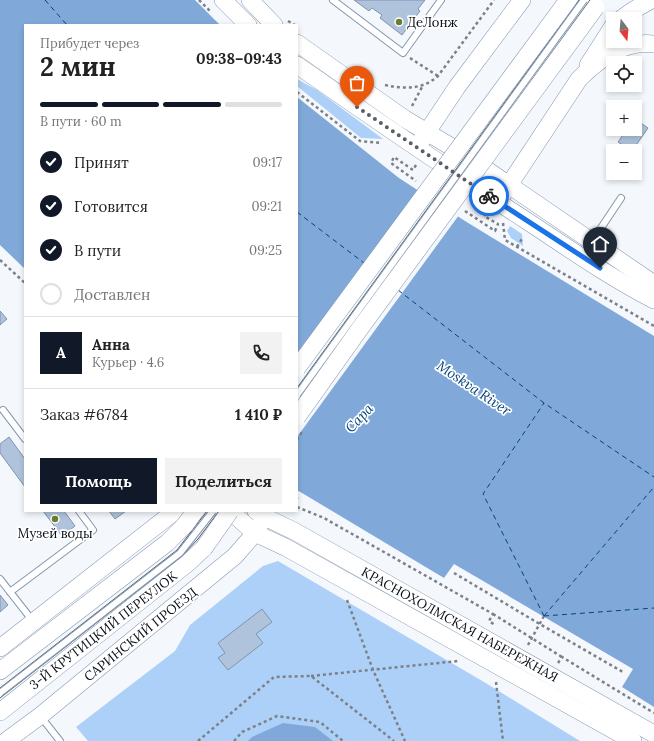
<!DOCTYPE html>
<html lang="ru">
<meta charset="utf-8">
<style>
body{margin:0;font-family:Lora,serif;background:#f2f2f2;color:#222;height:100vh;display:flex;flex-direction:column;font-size:15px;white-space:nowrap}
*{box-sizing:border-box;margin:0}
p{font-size:13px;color:#767676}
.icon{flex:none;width:22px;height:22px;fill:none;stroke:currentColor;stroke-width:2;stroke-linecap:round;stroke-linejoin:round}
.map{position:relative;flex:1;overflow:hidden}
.side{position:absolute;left:24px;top:24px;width:274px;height:488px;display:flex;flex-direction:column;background:#fff;border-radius:0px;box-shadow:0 2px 6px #0003}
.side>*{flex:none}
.needle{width:26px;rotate:164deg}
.controls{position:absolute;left:606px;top:12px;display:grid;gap:8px}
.controls a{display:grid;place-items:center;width:36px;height:36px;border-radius:0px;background:#fff;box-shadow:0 2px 6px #0003;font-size:20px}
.pin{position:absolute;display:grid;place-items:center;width:34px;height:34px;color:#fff;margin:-41px -17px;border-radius:50% 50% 50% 0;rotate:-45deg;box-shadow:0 0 4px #0007}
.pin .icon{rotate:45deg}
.courier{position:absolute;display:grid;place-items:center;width:40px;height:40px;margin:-20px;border:3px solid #1a73e8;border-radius:50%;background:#fff;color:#222;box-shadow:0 1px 5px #0007}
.headline em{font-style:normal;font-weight:700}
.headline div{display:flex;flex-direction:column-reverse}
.headline{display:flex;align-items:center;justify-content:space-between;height:68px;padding:0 16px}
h1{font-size:26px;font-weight:700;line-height:30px}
.bar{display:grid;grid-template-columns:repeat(4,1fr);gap:6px 4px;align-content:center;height:48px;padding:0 16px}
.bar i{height:5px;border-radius:3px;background:#e0e0e0}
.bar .current{background:#111827}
.bar p{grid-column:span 4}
.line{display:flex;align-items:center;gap:10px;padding:0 16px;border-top:1px solid #e0e0e0}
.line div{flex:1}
.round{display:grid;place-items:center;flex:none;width:42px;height:42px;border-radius:0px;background:#f2f2f2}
ol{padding:0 16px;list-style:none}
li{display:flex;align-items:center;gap:12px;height:44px}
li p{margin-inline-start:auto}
li .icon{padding:4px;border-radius:50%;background:#111827;color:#fff;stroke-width:4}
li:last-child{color:#767676}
li i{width:22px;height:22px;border:2px solid #e0e0e0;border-radius:50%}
.primary-button{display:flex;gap:8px;margin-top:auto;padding:8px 16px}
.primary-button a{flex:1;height:46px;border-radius:0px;background:#111827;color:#fff;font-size:16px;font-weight:700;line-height:46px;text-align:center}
.primary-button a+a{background:#f2f2f2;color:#222}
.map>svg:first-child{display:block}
.green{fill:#add0f8}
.water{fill:#80a9da}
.pier{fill:#f4f8fd}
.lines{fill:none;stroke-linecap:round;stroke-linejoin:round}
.ferry{stroke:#02427d;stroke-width:1;stroke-dasharray:5 4;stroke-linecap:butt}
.building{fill:#afc4dc;stroke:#8093ab}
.lane-casing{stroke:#8498af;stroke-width:8}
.secondary-casing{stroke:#8498af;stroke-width:18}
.path{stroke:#7c8188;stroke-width:2.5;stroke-dasharray:3 3;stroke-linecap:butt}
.lane{stroke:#fff;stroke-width:6}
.secondary{stroke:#fff;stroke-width:17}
.tram{stroke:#50565d;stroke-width:1}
.lane-bridge-casing{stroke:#8498af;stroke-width:8;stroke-linecap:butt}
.secondary-bridge-casing{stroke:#8498af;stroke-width:18;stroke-linecap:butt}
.lane-bridge{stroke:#fff;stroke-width:6}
.secondary-bridge{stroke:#fff;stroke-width:17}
.done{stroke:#5a5f66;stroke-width:4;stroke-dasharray:0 7.2}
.route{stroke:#1a73e8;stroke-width:5}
.poi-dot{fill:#6c7e2d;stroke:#fff;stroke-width:1.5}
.labels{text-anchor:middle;stroke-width:3.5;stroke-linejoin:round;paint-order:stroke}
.poi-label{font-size:13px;fill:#070d15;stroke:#fff;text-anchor:start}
.street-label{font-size:13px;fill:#070d15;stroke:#fff}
.water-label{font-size:14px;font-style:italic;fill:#02427d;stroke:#fff}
</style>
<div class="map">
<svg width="654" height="741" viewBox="0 0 654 741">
<rect width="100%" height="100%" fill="#f4f8fd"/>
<g class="green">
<polygon points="297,79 317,90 383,139 361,138 297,86"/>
<polygon points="510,226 522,234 523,246 511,238 507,231"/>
<polygon points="278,561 484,682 580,741 88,741 76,727 175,651 190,625 263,566"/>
</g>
<g class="water">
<polygon points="0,0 195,0 220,25 25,25 25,269 0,245"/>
<polygon points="297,97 399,178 465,221 654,336 654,707 622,687 633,669 454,564 444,578 297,490"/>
<polygon points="283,723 315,727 333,741 248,741 252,737"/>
</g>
<polygon class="pier" points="419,189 459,215 297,437 297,358"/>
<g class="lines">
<g class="ferry">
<polyline points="45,0 67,25"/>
<polyline points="297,212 364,263"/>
<polyline points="398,290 544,403 654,477"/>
<polyline points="544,616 483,494 544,403"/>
<polyline points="544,616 654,487"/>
<polyline points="544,616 654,608"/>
</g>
</g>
<g class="building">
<polygon points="354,0 425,0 418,9 420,11 402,35 380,18 382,15 372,8 369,11"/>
<polygon points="635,119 648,128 632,151 618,142 627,129 635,129"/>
<polygon points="0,311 7,319 0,325"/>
<polygon points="9,437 25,459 25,487 0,453 0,444"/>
<polygon points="43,511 64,511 75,526 62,536"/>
<polygon points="109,511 126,511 115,519"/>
<polygon points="0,595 8,605 0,612"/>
<polygon points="262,609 272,622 256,634 263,643 228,670 218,658 225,653 218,643"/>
</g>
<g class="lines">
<defs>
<g id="lane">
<polyline points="333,0 403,53 441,0"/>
<polyline points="593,240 621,198"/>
<polyline points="3,410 25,439"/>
<polyline points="0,579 32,620"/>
<polyline points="10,592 93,530 79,511"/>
<polyline points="41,717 60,741"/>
</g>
<g id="secondary">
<polyline points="223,0 248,25"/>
<polyline points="250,0 274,25"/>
<polyline points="621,19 632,11 651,0"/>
<polyline points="297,43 405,119 465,155 654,284"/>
<path d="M 297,65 C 374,119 452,172 530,223 C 571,250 611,278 654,300"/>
<polyline points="588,65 613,26"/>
<polyline points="421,141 457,87 522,0"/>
<path d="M 503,194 L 579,79 C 599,59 624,40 654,44"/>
<polyline points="230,511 255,533 285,547 633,741"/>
<polyline points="256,511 265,517 294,531 654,734"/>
<polyline points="0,648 175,511"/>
<polyline points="0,671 167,543 185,525"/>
<polyline points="0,712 188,563 204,548"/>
<polyline points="6,741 40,716 235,556 255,533 261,523"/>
</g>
</defs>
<use href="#lane" class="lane-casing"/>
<use href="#secondary" class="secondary-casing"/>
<g class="path">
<polyline points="199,0 210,11"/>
<polyline points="288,21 295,25"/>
<polyline points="410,58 438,76"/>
<path d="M 385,85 C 404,89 422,90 438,76 L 494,0"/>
<polyline points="297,92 360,141 381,143"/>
<polyline points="412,106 422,87"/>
<polyline points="416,165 413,170 394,157 391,163 416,181"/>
<polyline points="465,211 495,231 498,224 484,216 488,212"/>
<polyline points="503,223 505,240 654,326"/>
<polyline points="517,247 523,237"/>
<polyline points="0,260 25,283"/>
<polyline points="297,440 302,432"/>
<polyline points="297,497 297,499"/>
<polyline points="297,507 324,518 493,614 489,621 495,625"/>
<polyline points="454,573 538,623 623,672"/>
<polyline points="347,600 373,670 405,741"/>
<polyline points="493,614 562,657"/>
<polyline points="528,645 544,616"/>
<polyline points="558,663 562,657 654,713"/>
<polyline points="311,676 458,661"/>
<polyline points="496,682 503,741"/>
<polyline points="198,741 274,677 311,676 394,741"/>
<polyline points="234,741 242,732 277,716 320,722 343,741"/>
</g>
<use href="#lane" class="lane"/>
<use href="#secondary" class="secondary"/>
<g class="tram">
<polyline points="297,388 579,0"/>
<polyline points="297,403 590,0"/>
<polyline points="0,688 177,550 207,511"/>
<polyline points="0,698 182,556 198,539 219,511"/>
</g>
<defs>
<g id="lane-bridge">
<polyline points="297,395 584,0"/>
<polyline points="0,693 180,553 213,511"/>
</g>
<g id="secondary-bridge">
<polyline points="297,368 568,0"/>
<polyline points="297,417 361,327 596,7"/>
<polyline points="185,525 195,511"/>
<polyline points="204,548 230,511"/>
</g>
</defs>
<use href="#lane-bridge" class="lane-bridge-casing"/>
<use href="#secondary-bridge" class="secondary-bridge-casing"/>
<use href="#lane-bridge" class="lane-bridge"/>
<use href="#secondary-bridge" class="secondary-bridge"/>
</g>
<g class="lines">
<polyline class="done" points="357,107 489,196"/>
<polyline class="route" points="489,196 600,268"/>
</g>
<g class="poi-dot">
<circle cx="399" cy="22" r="4"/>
<circle cx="55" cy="519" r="4"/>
</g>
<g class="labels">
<g class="poi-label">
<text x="407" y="27">ДеЛонж</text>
<text x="55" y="538" text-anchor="middle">Музей воды</text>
</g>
<g class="street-label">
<text transform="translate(460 624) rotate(29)" y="5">КРАСНОХОЛМСКАЯ НАБЕРЕЖНАЯ</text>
<text transform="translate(103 630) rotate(-38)" y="5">3-Й КРУТИЦКИЙ ПЕРЕУЛОК</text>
<text transform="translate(140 634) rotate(-39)" y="5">САРИНСКИЙ ПРОЕЗД</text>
</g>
<g class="water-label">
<text transform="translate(474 388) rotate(34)" y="5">Moskva River</text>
<text transform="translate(359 418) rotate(-47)" y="5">Сара</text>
</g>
</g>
</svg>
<div class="controls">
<a><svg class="needle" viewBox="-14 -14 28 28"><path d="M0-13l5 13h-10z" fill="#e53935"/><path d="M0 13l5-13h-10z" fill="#767676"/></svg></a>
<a><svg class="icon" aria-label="locate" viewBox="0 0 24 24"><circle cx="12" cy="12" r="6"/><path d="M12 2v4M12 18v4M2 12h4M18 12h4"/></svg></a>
<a>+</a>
<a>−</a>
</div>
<div class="pin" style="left:357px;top:107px;background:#ea580c"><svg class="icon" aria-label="bag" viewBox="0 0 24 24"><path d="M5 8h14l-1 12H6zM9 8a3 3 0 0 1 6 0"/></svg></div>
<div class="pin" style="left:600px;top:268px;background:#1f2937"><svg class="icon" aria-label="home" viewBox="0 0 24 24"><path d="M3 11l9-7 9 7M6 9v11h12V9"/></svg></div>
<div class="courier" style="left:489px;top:196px"><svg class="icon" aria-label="bike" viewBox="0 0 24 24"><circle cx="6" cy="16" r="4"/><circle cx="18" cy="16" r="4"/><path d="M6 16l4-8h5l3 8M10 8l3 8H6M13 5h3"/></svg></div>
<section class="side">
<div class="headline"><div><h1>2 мин</h1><p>Прибудет через</p></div><em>09:38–09:43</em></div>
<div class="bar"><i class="current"></i><i class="current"></i><i class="current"></i><i></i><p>В пути · 60 m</p></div>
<ol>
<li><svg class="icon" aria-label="check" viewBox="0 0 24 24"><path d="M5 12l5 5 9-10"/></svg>Принят<p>09:17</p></li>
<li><svg class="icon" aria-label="check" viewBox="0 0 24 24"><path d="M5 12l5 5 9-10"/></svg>Готовится<p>09:21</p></li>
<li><svg class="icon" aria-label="check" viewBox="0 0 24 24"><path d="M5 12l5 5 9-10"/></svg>В пути<p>09:25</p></li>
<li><i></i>Доставлен</li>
</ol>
<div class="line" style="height:72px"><b class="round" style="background:#111827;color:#fff">А</b><div><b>Анна</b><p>Курьер · 4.6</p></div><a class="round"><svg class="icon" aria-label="phone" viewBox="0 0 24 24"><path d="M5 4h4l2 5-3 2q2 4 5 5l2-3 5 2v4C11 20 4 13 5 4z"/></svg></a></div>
<div class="line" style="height:52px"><div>Заказ #6784</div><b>1 410 ₽</b></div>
<div class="primary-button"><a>Помощь</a><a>Поделиться</a></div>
</section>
</div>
